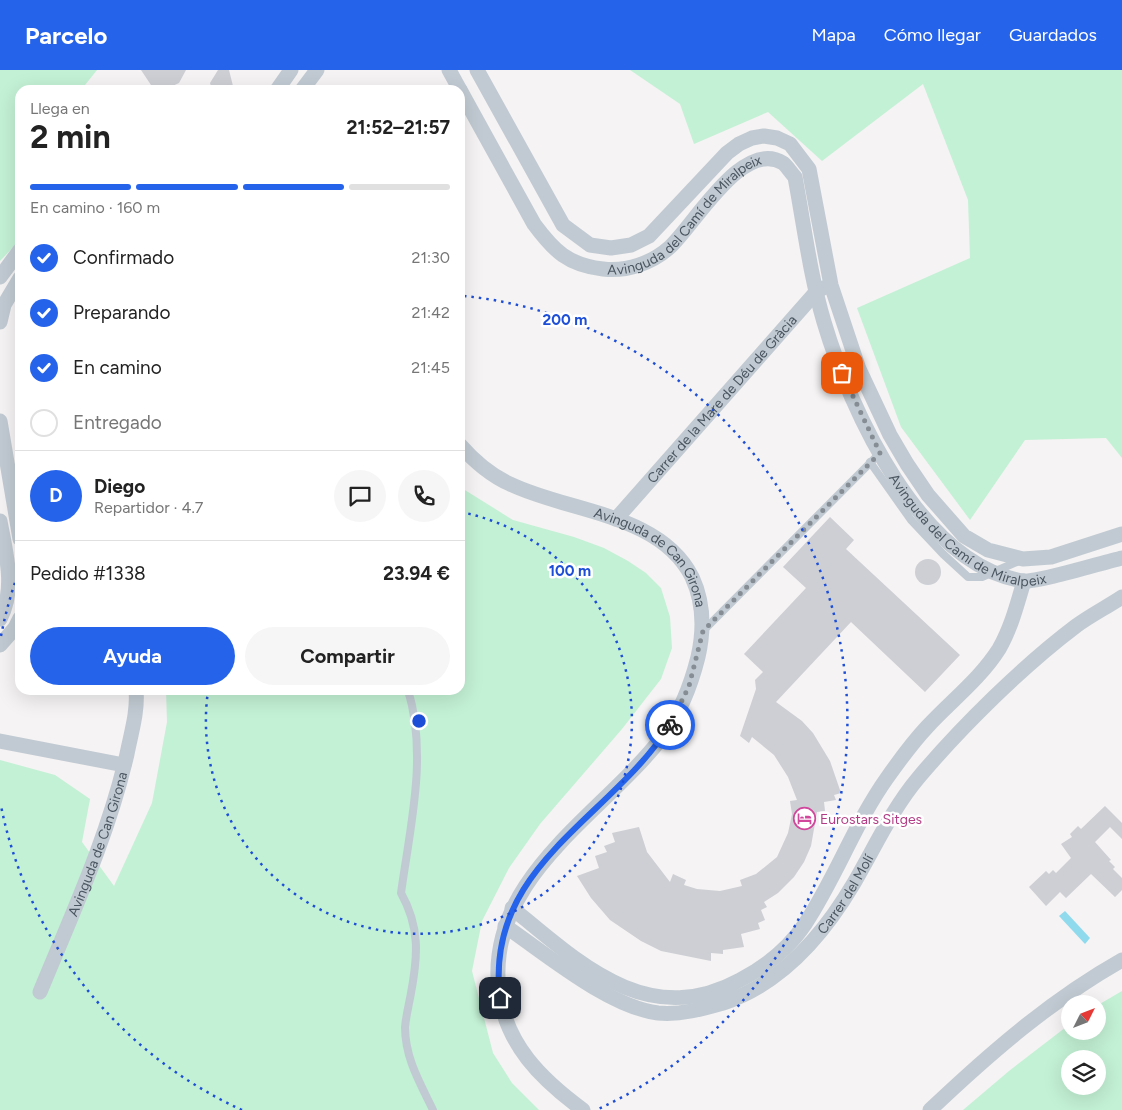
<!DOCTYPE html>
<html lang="es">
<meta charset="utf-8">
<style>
body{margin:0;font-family:Figtree,sans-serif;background:#f6f6f6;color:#222;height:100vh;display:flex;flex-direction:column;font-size:19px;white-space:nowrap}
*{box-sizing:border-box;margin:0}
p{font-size:16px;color:#767676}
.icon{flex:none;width:28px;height:28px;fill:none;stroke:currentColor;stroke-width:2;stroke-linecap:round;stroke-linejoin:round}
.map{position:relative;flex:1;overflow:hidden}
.side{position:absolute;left:15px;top:15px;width:450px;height:610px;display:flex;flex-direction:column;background:#fff;border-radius:15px;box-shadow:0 5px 20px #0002}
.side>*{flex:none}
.needle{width:32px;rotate:48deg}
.controls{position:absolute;left:1061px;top:925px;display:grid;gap:10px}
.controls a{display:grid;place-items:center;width:45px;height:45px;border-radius:50%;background:#fff;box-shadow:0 5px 20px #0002;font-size:25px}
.pin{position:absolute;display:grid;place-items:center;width:42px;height:42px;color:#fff;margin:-21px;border-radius:10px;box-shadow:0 2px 8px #0006}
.courier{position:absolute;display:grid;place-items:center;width:50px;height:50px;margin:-25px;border:4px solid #2563eb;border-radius:50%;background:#fff;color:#222;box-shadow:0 1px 6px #0007}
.headline em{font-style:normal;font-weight:700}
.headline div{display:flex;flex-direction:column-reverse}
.headline{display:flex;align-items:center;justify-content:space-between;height:85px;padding:0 15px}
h1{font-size:32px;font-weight:700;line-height:38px}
.bar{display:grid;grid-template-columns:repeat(4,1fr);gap:8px 5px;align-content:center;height:60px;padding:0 15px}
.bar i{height:6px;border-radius:4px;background:#e0e0e0}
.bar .selected{background:#2563eb}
.bar p{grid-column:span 4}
.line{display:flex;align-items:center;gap:12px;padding:0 15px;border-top:1px solid #e0e0e0}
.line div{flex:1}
.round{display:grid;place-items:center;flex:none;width:52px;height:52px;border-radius:26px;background:#f6f6f6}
ol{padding:0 15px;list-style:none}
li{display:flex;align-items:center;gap:15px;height:55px}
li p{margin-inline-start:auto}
li .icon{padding:5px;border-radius:50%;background:#2563eb;color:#fff;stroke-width:4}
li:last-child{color:#767676}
li i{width:28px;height:28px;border:2px solid #e0e0e0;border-radius:50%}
.action{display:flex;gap:10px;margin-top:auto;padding:10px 15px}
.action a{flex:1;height:58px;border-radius:30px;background:#2563eb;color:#fff;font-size:20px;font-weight:700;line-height:58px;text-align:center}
.action a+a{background:#f6f6f6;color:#222}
header{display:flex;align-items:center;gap:30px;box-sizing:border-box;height:70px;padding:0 25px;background:#2563eb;color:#fff}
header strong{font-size:24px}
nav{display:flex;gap:28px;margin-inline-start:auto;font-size:18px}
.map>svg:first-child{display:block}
.green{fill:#c3f1d5;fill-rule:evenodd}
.water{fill:#90daee}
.building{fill:#cdcfd5}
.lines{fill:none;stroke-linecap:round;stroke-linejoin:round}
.lane{stroke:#c1cad2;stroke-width:8}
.street{stroke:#c1cad2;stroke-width:15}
.done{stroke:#868d94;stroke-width:5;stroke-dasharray:0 9}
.route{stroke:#2563eb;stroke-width:6}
.ring{fill:none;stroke:#1d4ed8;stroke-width:2.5;stroke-dasharray:2.5 5}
.labels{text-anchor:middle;stroke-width:5;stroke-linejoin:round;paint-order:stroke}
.street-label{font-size:14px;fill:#4a5661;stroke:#fff}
.hotel-label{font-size:14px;fill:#b23c85;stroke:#fff;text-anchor:start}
.centre{fill:#1d4ed8;stroke:#fff;stroke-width:2.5}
.ring-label{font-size:15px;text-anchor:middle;font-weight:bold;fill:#1d4ed8;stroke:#fff;stroke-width:5;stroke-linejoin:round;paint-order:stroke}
</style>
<header>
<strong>Parcelo</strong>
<nav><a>Mapa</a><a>Cómo llegar</a><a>Guardados</a></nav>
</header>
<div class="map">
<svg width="1122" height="1040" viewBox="0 0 1122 1040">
<rect width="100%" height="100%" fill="#f5f3f3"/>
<g class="green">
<polygon points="0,0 97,0 81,20 20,20 20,170 0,191"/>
<polygon points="630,0 1122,0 1122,388 1106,368 1025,370 970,450 901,357 857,238 970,188 968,130 923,14 822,91 768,42 694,74 680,34"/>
<polygon points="460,417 513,450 574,467 604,478 628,491 646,503 661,518 670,547 672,578 661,609 622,659 540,754 509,798 482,851 472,901 493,983 512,1013 539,1040 0,1040 0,690 55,705 90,729 82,772 114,816 152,733 167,652 166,620 460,620"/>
<path d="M 1122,921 L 1122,1040 L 963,1040 L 1009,1001 L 1070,954 L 1070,961 L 1098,961 L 1098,935 ZM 1070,989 L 1098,989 L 1098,1016 L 1070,1016 Z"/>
</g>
<polygon class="water" points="1065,841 1090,868 1085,874 1059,846"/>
<g class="building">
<polygon points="141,0 186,0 179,13 166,19 151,15"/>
<polygon points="218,0 229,0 234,20 212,20 210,13"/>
<polygon points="830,447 854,470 846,479 960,585 925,622 851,552 776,632 802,651 813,663 830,691 841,723 834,725 836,730 824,732 825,741 817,742 811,776 804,792 794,807 778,823 764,832 767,837 761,840 765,850 758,853 760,859 741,864 744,877 723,880 723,884 711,883 711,891 661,881 641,871 610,850 591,828 577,806 599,798 595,786 607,782 604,776 615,772 612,763 639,757 647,782 670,812 673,804 686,810 684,815 697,819 720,821 742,816 740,810 756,804 777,787 788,763 792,744 790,731 797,730 788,707 774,685 752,667 749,673 740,666 756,619 755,610 763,602 744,584 806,518 783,497"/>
<circle cx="928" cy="502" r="13"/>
<polygon points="1105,736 1122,753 1122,769 1110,757 1095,772 1111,790 1109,791 1115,797 1113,799 1122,808 1122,820 1115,827 1091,804 1066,828 1060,822 1046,836 1029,817 1046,801 1049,804 1053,800 1056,803 1071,788 1061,774 1072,767 1070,764 1078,756 1081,759"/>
</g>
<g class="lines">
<g class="lane">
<polyline points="870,392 911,450 943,484 968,507 982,507 1019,491"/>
<polyline points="703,561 880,383"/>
<path d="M 408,620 C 428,685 410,757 401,823 C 420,857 418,886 411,923 C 409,934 406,946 405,957 C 405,988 420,1013 433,1040"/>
</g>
<g class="street">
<polyline points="449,0 460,20"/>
<polyline points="477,0 563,155 590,175 611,178 631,175 649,166 727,83 739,74 752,68 764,66 777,68 790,74 809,99 831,215 859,299 890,365 907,394 928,425 964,466 988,480 1023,489 1051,487 1122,464"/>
<polyline points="277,20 291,0"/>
<polyline points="302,20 317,0"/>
<path id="s1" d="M 460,20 L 534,154 C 554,181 568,195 603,199 C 627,202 652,193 670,177 C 695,154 743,68 783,93 C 787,96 791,103 795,107 C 804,155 810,205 824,252 C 850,340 921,495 1023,511 C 1037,513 1104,492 1122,488"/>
<polyline points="0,207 20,180"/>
<polyline points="0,252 4,235 20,208"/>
<polyline points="0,351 20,469"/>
<path id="s2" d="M 460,375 C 474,391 490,405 510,414 C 567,442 660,443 692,507 C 704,533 704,561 698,587 C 691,615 680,643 663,666 C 603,745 485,807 499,921 C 506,975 541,1009 583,1040"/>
<path id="s3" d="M 616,449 L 817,221 L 823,218"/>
<path d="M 0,451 C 6,484 16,518 0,549"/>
<polyline points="0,575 15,558 20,548"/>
<polyline points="0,671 124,695"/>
<path d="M 512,838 C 580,894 648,960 740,910 C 765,897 789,878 805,854 C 836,807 855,753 887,708 C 899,691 912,673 927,657 C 951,631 980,609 999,579 C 1011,558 1017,535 1024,511"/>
<path id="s4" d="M 505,856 C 546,884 609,937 658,943 C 681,945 702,939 723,933 C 781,914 824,864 854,813 C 875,777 892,739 919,707 C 962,656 1023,596 1076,556 C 1091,545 1107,537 1122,527"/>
<path id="s5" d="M 40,922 C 72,844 108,767 127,684 C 131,663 138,642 136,620"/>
<path d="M 930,1040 C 989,984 1051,930 1122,890"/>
</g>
</g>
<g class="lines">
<polyline class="done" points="670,655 689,616 703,561 880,383 842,303"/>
<path class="route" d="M 500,928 C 484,795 610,750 670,655"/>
</g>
<g class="ring">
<path d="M461 442A213 213 0 1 1 208 621"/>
<path d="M242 1040A427 427 0 0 1 1 736M1 566A427 427 0 0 1 19 501M464 226A427 427 0 0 1 596 1040"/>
</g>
<defs>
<symbol id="hotel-ring" viewBox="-11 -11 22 22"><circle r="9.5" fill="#fff" stroke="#d1479c" stroke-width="1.5"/><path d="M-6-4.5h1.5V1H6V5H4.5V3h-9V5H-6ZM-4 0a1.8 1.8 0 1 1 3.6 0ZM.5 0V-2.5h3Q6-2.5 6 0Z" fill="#d1479c"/></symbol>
</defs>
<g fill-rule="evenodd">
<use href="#hotel-ring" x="792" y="736" width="25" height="25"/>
</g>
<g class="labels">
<g class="street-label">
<text dy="5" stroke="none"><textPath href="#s1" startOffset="341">Avinguda del Camí de Miralpeix</textPath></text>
<text dy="5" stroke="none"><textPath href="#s3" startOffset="160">Carrer de la Mare de Déu de Gràcia</textPath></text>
<text dy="5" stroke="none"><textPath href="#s1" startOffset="895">Avinguda del Camí de Miralpeix</textPath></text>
<text dy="5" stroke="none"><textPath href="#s2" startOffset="229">Avinguda de Can Girona</textPath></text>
<text dy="5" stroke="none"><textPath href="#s5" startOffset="159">Avinguda de Can Girona</textPath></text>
<text dy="5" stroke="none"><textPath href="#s4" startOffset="411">Carrer del Molí</textPath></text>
</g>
<g class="hotel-label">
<text x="820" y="754">Eurostars Sitges</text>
</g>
</g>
<circle cx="419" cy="651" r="8" class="centre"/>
<g class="ring-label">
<text x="565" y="255">200 m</text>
<text x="570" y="506">100 m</text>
</g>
</svg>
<div class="controls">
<a><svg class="needle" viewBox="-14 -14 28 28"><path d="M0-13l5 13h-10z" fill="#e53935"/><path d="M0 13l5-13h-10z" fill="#767676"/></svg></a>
<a><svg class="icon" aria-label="layers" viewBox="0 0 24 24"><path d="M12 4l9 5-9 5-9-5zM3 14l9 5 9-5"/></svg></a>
</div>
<div class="pin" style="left:842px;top:303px;background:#ea580c"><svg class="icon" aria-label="bag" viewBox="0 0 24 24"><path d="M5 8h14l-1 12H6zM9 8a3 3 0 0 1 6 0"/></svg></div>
<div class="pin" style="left:500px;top:928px;background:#1f2937"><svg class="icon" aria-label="home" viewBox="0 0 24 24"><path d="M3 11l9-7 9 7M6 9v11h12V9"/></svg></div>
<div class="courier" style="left:670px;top:655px"><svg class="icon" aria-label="bike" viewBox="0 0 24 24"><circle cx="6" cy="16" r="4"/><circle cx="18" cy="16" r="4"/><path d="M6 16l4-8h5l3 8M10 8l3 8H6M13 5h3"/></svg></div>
<section class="side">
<div class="headline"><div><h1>2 min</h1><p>Llega en</p></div><em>21:52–21:57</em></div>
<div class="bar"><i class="selected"></i><i class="selected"></i><i class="selected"></i><i></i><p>En camino · 160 m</p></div>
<ol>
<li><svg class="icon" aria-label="check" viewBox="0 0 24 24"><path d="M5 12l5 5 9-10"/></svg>Confirmado<p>21:30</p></li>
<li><svg class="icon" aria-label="check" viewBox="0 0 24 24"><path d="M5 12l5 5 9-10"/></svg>Preparando<p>21:42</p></li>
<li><svg class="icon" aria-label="check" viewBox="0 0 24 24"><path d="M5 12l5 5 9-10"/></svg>En camino<p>21:45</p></li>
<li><i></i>Entregado</li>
</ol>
<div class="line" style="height:90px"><b class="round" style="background:#2563eb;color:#fff">D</b><div><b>Diego</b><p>Repartidor · 4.7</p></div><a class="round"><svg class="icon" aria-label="chat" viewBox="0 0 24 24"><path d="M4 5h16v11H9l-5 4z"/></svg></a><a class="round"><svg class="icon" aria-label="phone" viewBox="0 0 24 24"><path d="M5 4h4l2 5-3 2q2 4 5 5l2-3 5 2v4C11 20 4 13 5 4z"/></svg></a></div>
<div class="line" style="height:65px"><div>Pedido #1338</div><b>23.94 €</b></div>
<div class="action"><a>Ayuda</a><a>Compartir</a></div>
</section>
</div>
